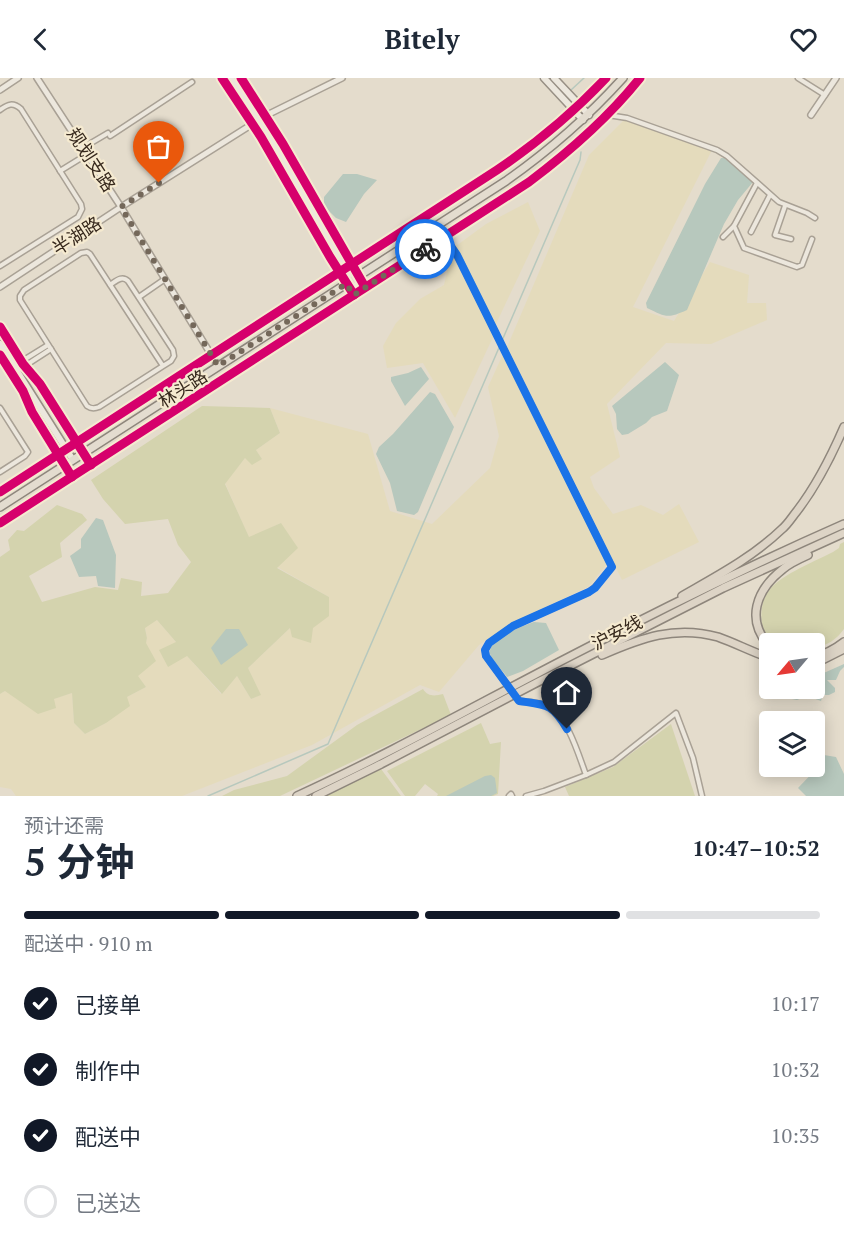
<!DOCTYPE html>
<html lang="zh">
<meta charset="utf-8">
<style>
body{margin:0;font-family:"PT Serif","Noto Sans SC",serif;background:#f6f6f7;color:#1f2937;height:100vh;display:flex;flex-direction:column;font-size:22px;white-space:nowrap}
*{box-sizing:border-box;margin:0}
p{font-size:20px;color:#747a83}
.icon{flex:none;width:33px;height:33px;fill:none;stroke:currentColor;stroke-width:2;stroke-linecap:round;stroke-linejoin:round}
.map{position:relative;height:718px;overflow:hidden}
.details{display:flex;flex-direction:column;background:#fff;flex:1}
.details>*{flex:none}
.needle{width:39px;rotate:241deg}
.controls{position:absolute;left:759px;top:555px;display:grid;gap:12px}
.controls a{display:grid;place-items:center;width:66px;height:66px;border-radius:6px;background:#fff;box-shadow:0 3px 15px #0003;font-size:30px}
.pin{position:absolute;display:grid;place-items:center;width:51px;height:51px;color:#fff;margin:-62px -26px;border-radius:50% 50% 50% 0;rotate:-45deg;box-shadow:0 0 6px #0007}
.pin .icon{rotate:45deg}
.courier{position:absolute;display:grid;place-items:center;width:60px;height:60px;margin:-30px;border:4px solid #1a73e8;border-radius:50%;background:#fff;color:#222;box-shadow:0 2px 8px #0007}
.head em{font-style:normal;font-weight:700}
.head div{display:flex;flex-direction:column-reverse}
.head{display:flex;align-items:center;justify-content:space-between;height:102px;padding:0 24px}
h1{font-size:39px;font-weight:700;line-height:45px}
.bar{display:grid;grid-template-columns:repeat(4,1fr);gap:9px 6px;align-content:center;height:72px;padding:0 24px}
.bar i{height:8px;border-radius:4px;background:#e0e1e3}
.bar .on{background:#111827}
.bar p{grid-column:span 4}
ol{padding:0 24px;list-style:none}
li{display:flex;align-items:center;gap:18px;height:66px}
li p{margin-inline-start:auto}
li .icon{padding:6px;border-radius:50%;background:#111827;color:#fff;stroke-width:4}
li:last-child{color:#747a83}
li i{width:33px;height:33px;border:3px solid #e0e1e3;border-radius:50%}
header{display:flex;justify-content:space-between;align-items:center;height:78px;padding:0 24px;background:#fff;font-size:27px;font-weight:700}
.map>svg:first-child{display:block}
.farmland{fill:#e4dbbc}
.green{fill:#d4d3ae}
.water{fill:#b7c8bd}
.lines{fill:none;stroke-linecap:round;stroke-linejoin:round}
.stream{stroke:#b7c8bd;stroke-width:1.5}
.minor-casing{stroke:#a9a195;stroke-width:7}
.tertiary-casing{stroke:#a9a195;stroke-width:8}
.secondary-casing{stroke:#989085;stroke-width:9}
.primary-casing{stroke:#8e867c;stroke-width:10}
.trunk-casing{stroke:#8e867c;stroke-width:10}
.minor{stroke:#ece7dd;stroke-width:4}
.tertiary{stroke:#ece7dd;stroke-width:5}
.secondary{stroke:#ece7dd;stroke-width:6}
.primary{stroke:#e3dccf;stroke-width:7}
.trunk{stroke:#ddd4c6;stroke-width:7}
.cycleway-casing{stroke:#f5ead0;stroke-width:13}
.cycleway{stroke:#d6006c;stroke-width:9}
.done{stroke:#74685a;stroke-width:6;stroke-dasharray:0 10.8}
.route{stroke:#1a73e8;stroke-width:8}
.labels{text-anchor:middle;stroke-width:4.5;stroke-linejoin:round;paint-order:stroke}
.street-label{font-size:18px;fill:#37291d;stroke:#f5ead0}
</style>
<header><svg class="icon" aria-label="back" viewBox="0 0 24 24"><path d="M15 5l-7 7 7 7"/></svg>Bitely<svg class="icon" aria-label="heart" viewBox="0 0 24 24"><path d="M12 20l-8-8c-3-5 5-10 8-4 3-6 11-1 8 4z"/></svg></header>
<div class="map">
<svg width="844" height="718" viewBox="0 0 844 718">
<rect width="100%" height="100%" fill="#e4dccc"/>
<g class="farmland">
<polygon points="626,40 712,72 633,229 674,243 710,184 749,197 747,225 766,225 767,242 711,266 666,265 607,326 620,379 590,399 594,410 613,436 641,427 663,437 679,426 699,464 622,502 507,269 589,77"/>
<polygon points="528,124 540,153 495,248 456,168 486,146"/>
<polygon points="454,177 494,257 455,340 423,285 387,290 383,268 396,245 420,221 444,207 450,181"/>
<polygon points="503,276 607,486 588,509 513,544 479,567 439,614 420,607 312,667 182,718 16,718 11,711 0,709 0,616 5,613 53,621 72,615 74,645 85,656 106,645 127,619 146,609 137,598 147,560 145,549 157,542 176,564 187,578 221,616 237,598 251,621 260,617 248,590 291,549 313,550 329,519 277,489 281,445 249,460 225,405 245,380 262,381 256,372 280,355 270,330 368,356 390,433 432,446 490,390 499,358 488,309"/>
</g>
<g class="green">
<polygon points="202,328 270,330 280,355 256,372 262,381 252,387 245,380 225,406 249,459 281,445 298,470 277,490 329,519 329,538 313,550 311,565 292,559 290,550 248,590 261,617 251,621 237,598 222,616 187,578 168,589 159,572 176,564 157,542 145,550 147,560 146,565 156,583 138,598 146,609 127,619 130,628 106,645 85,656 74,645 72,615 54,621 56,630 38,636 5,613 0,616 0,479 10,472 8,462 17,452 24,453 57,427 82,436 87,442 60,465 62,479 29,498 42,524 95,509 118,512 121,500 142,504 141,518 168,515 191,484 178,467 168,441 125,446 103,421 91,402"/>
<path d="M 844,464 L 844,551 C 837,561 827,568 815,569 L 814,566 L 771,565 C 757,548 758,520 775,506 C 789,494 817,482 833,474 L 839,470 L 840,466 Z"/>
<path d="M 423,611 C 428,619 435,618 443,616 L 451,637 L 280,718 L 222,718 L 234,712 L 287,698 L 357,647 Z"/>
<polygon points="481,645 490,666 501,664 498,716 493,718 437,718 438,716 425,706 415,718 405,718 387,693"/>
<polygon points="671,646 695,718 569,718 565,709 613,689"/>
<polygon points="381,691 401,718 324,718"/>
</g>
<g class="water">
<path d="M 721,80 L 728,80 L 753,104 L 738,122 L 724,146 L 687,232 C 667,241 666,239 647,230 L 646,225 L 705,106 Z"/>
<polygon points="343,96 357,96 377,102 364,116 346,144 336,140 324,128 324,119"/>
<polygon points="665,284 679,297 667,333 652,339 646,345 628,356 622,357 617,351 616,336 612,328"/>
<polygon points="421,289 429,301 405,328 391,303 391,299 408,295"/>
<polygon points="430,314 435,316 454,349 418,434 414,437 397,433 390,405 376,376 379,369 393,356"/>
<polygon points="96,440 103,442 116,477 115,510 98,508 96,498 79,499 70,478 81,470 81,461"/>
<path d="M 534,544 L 546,545 L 559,572 L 523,593 L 507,599 C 503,593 492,582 490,576 C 487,561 523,548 534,544 Z"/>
<polygon points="226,551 239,551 248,567 221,587 211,570"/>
<polygon points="844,586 844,589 840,593 836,602 827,602 835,610 835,614 829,617 823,617 821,623 807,618 797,622 792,621 792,613 799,611 814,610 815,597 826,594"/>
<polygon points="824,677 836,679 844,696 844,718 806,718 798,710 822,685"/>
<polygon points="491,697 495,700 497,715 491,718 446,718 485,698"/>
</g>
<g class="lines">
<g class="stream">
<polyline points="571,12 584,0"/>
<polyline points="208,718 328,666 580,82 581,74"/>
</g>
<defs>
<g id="minor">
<polyline points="222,0 261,59 330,179 354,217"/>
<polyline points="241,0 283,66 365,209"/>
<polyline points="798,0 825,17"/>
<path d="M 0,32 C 8,26 13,24 21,31 L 81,126 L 82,131 L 78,139 L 0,188"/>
<polyline points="608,37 627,40 717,72 727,78 779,124 807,135 815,140"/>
<polyline points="110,58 192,4"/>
<polyline points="91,65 108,55"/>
<polyline points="60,93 86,77"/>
<polyline points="757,105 734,148 744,170 797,189 802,187 812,161"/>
<polyline points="785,128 775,157 791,161"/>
<polyline points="751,154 770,117"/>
<path d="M 444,158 L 457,177 L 612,489 L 595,509 L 589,514 L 513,548 L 489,565 L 485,572 L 486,578 L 519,623 C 528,624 538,624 547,628 C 567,636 579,678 586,697 L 614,684 L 676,635 L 693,680 L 702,718"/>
<polyline points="723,159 734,148"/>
<path d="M 110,207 C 116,203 122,197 128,203 L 173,272 L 174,278 L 171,283 L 163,288 L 99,329 C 94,331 91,331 87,328 L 20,222 L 20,218 L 24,212 L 81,175 L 87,174 L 90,176 L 163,288"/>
<polyline points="139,219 165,201"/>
<polyline points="0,249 23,286 40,306 91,387"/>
<polyline points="0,277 23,313 32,334 72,399"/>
<polyline points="14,288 48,267"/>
<polyline points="17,293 51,271"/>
<polyline points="0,330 28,374 25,378 0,394"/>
<path d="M 0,414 L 497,92 C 537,65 573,35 606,0"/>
<path d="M 0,445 L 529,104 C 569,74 608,40 640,0"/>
<polyline points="509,718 511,716 512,718"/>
<polyline points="526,718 544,713 586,697"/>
</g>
<g id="tertiary">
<polyline points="37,0 121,129 218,288"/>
<polyline points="0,12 18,0"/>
<polyline points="811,37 836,0"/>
<polyline points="0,209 121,129 265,38 342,0"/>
</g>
<g id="secondary">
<polyline points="231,0 264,50 359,213"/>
<polyline points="544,0 583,42"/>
<polyline points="554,0 589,37"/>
<polyline points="0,266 73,382"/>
</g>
<path id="primary" d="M 0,429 L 506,103 C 550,72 587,40 623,0"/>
<g id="trunk">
<path d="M 682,518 C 717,498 753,479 782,451 C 788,446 792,439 797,433 C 817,407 831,379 844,349"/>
<path d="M 770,569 C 745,542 756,512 783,491 C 790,485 799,481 808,477"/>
<path d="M 602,577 C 641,560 675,547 718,559 C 735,565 752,574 770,580"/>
<path d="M 814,579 C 826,576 835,571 844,564"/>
<polyline points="814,583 824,581 844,571"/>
<path d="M 297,718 C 389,676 478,626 569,579 C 659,532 751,487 844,446"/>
<polyline points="316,718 381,686 536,605 723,510 844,455"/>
</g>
</defs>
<use href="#minor" class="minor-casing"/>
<use href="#tertiary" class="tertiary-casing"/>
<use href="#secondary" class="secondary-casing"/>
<use href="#primary" class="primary-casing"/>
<use href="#trunk" class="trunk-casing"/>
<use href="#minor" class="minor"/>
<use href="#tertiary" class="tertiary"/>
<use href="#secondary" class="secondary"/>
<use href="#primary" class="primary"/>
<use href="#trunk" class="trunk"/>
<defs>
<g id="cycleway">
<polyline points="222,0 261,59 330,179 354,217"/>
<polyline points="241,0 283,66 365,209"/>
<polyline points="0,249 23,286 40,306 91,387"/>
<polyline points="0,277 23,313 32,334 72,399"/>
<path d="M 0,414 L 497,92 C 537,65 573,35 606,0"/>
<path d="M 0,445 L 529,104 C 569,74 608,40 640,0"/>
</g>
</defs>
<use href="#cycleway" class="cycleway-casing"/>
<use href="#cycleway" class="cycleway"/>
</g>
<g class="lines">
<polyline class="done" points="159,105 121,129 218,288 346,206 354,217 425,171"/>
<path class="route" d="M 425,171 L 444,158 L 457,177 L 612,489 L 595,510 L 589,514 L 513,548 L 489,565 L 485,572 L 486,578 L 519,623 C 546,627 552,625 567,651"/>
</g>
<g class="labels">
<g class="street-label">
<text transform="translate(91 82) rotate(57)" y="6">规划支路</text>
<text transform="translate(77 158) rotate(-33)" y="6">半湖路</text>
<text transform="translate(183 311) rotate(-33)" y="6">林头路</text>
<text transform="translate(617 555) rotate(-27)" y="6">沪安线</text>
</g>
</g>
</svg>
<div class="controls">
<a><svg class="needle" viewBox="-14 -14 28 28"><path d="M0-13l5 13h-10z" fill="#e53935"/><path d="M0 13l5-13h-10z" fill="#747a83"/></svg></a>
<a><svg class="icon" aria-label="layers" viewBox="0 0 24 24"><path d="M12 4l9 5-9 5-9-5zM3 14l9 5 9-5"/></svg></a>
</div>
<div class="pin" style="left:159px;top:105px;background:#ea580c"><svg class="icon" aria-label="bag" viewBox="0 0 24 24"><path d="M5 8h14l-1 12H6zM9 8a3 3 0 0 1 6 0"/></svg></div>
<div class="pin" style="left:567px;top:651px;background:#1f2937"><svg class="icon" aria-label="home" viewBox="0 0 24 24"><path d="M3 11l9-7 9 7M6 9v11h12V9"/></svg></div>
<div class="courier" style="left:425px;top:171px"><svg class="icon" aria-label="bike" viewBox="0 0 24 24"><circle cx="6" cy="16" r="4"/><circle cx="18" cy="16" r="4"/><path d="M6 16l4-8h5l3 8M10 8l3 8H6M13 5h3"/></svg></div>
</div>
<section class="details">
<div class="head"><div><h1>5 分钟</h1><p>预计还需</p></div><em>10:47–10:52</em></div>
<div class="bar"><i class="on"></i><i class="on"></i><i class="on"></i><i></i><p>配送中 · 910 m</p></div>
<ol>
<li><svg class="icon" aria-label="check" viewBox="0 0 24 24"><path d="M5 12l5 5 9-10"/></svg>已接单<p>10:17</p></li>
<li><svg class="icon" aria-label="check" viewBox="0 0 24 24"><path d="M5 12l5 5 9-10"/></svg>制作中<p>10:32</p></li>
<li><svg class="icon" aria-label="check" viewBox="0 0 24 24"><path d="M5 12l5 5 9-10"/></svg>配送中<p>10:35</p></li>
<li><i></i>已送达</li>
</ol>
</section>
